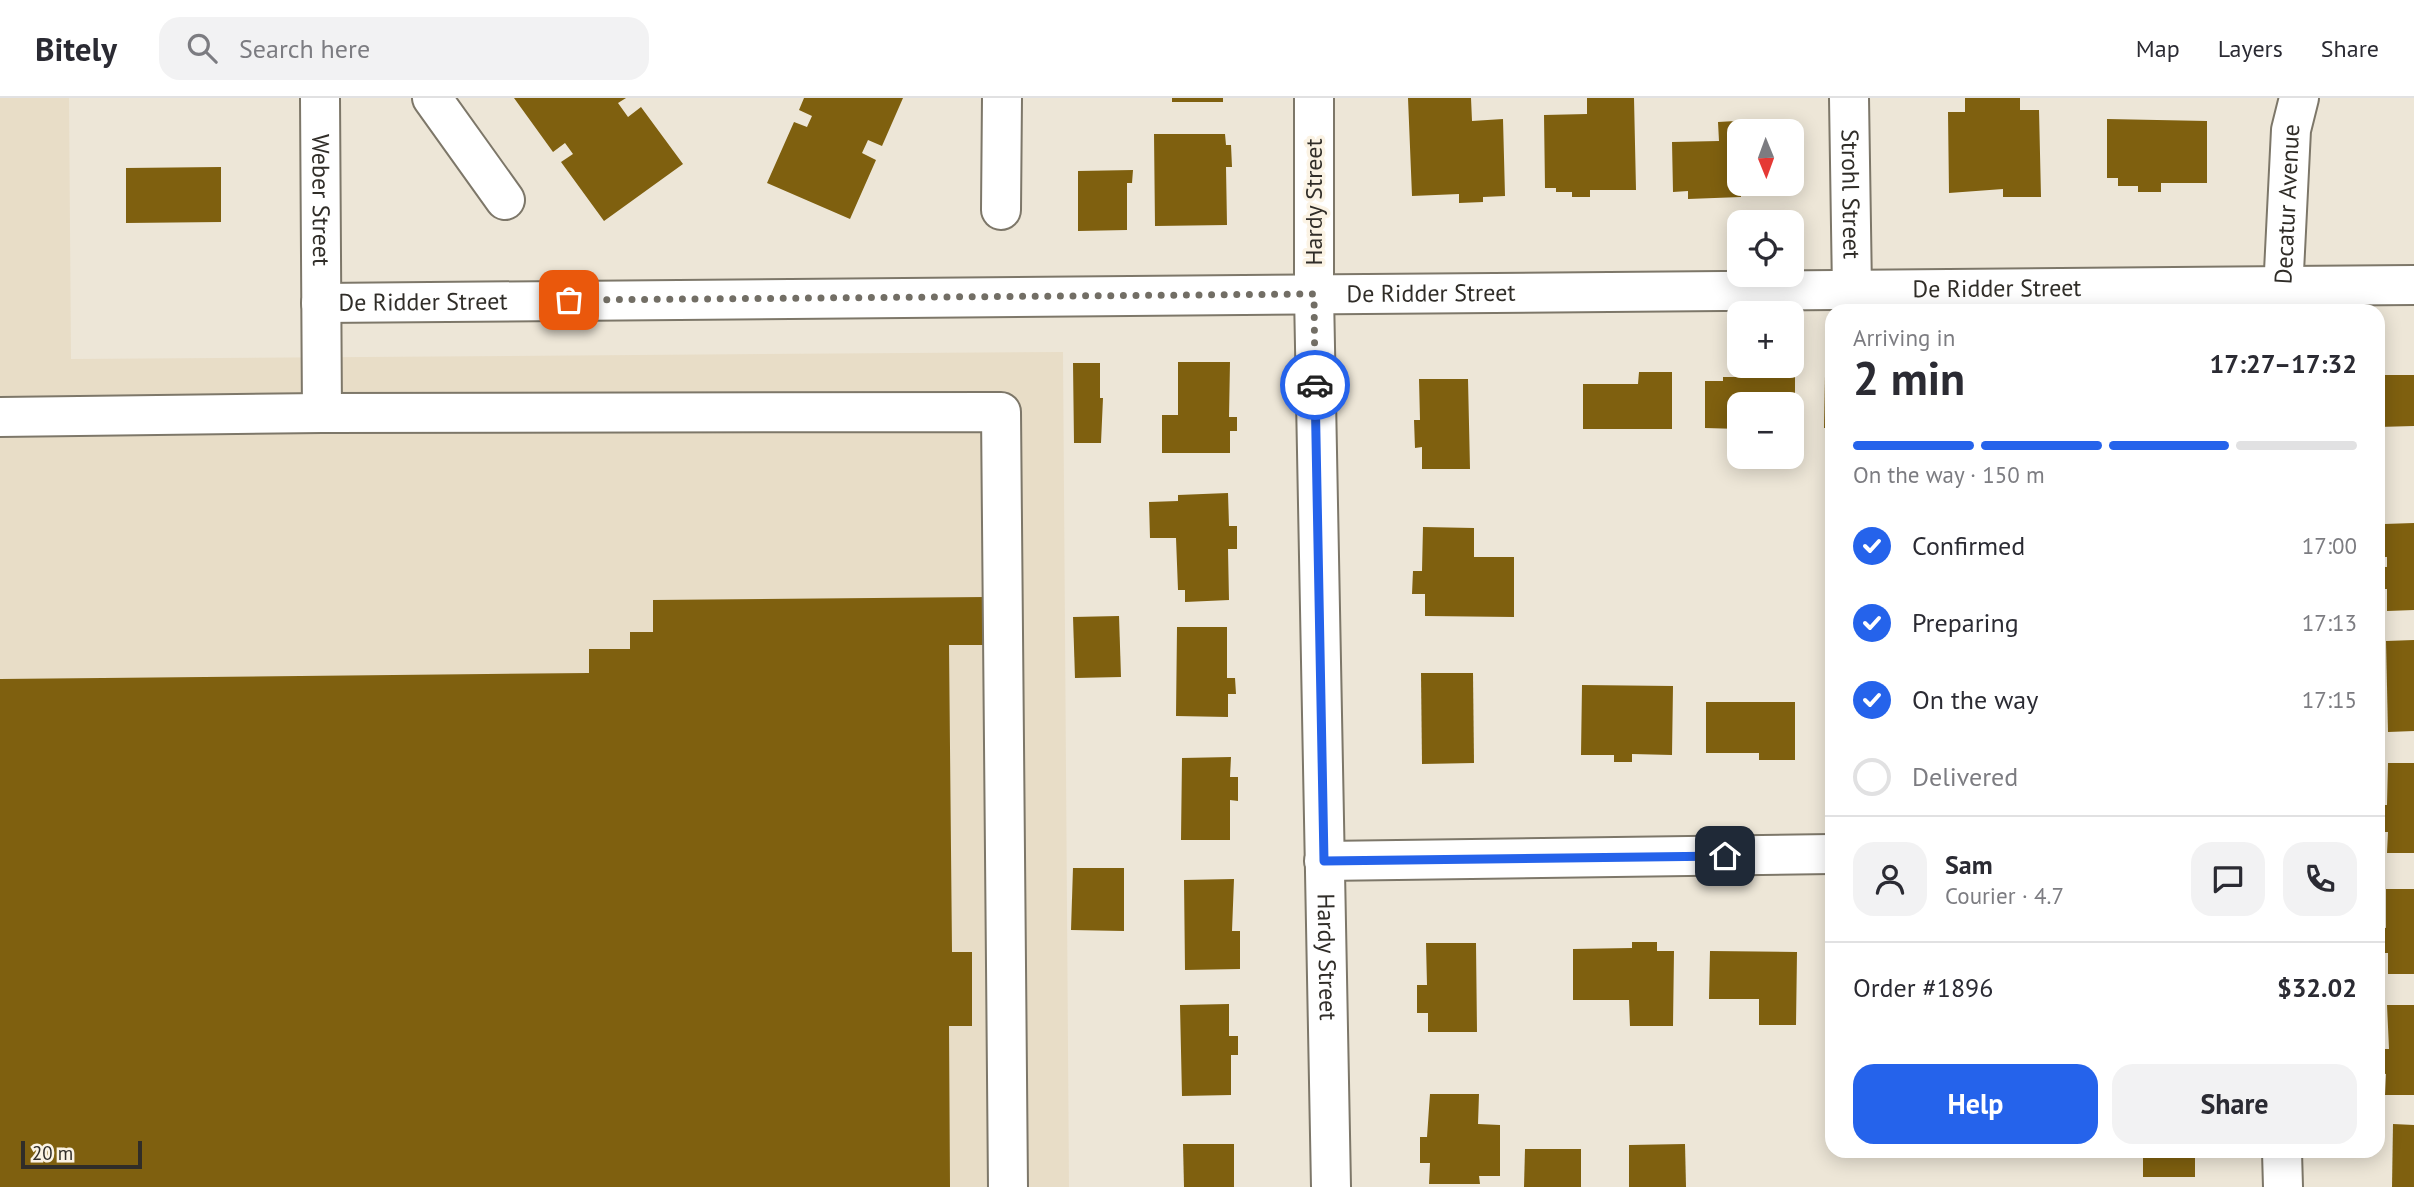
<!DOCTYPE html>
<meta charset="utf-8">
<style>
body{margin:0;font-family:"PT Sans",sans-serif;background:#f2f2f3;color:#2b2b33;height:100vh;display:flex;flex-direction:column;font-size:26px;white-space:nowrap}
*{box-sizing:border-box;margin:0}
p{font-size:23px;color:#7c7c81}
.icon{flex:none;width:38px;height:38px;fill:none;stroke:currentColor;stroke-width:2;stroke-linecap:round;stroke-linejoin:round}
.map{position:relative;flex:1;overflow:hidden}
.side{position:absolute;left:1825px;top:206px;width:560px;height:854px;display:flex;flex-direction:column;background:#fff;border-radius:21px;box-shadow:0 4px 18px #0003}
.side>*{flex:none}
.needle{width:46px;rotate:179deg}
.fabs{position:absolute;left:1727px;top:21px;display:grid;gap:14px}
.fabs a{display:grid;place-items:center;width:77px;height:77px;border-radius:14px;background:#fff;box-shadow:0 4px 18px #0003;font-size:35px}
.scale{position:absolute;left:21px;bottom:18px;width:121px;box-sizing:border-box;padding-left:7px;border:4px solid #302d28;border-top:0;font-size:19px;line-height:24px;white-space:nowrap;color:#302d28;-webkit-text-stroke:5px #fbf3e4;paint-order:stroke}
.pin{position:absolute;display:grid;place-items:center;width:60px;height:60px;color:#fff;margin:-30px;border-radius:14px;box-shadow:0 4px 10px #0006}
.courier{position:absolute;display:grid;place-items:center;width:70px;height:70px;margin:-35px;border:5px solid #2563eb;border-radius:50%;background:#fff;color:#222;box-shadow:0 2px 9px #0007}
.overview em{font-style:normal;font-weight:700}
.overview div{display:flex;flex-direction:column-reverse}
.overview{display:flex;align-items:center;justify-content:space-between;height:119px;padding:0 28px}
h1{font-size:46px;font-weight:700;line-height:52px}
.bar{display:grid;grid-template-columns:repeat(4,1fr);gap:10px 7px;align-content:center;height:84px;padding:0 28px}
.bar i{height:9px;border-radius:5px;background:#e1e1e2}
.bar .selected{background:#2563eb}
.bar p{grid-column:span 4}
.line{display:flex;align-items:center;gap:18px;padding:0 28px;border-top:2px solid #e1e1e2}
.line div{flex:1}
.round{display:grid;place-items:center;flex:none;width:74px;height:74px;border-radius:21px;background:#f2f2f3}
ol{padding:0 28px;list-style:none}
li{display:flex;align-items:center;gap:21px;height:77px}
li p{margin-inline-start:auto}
li .icon{padding:7px;border-radius:50%;background:#2563eb;color:#fff;stroke-width:4}
li:last-child{color:#7c7c81}
li i{width:38px;height:38px;border:4px solid #e1e1e2;border-radius:50%}
.cta{display:flex;gap:14px;margin-top:auto;padding:14px 28px}
.cta a{flex:1;height:80px;border-radius:21px;background:#2563eb;color:#fff;font-size:28px;font-weight:700;line-height:80px;text-align:center}
.cta a+a{background:#f2f2f3;color:#2b2b33}
header{display:flex;align-items:center;gap:42px;box-sizing:border-box;height:98px;padding:0 35px;background:#fff;border-bottom:2px solid #e1e1e2}
header strong{font-size:33px}
nav{display:flex;gap:38px;margin-inline-start:auto;font-size:24px}
.search{width:490px;height:63px;background:#f2f2f3;display:flex;align-items:center;gap:18px;box-sizing:border-box;padding:0 24px;border-radius:21px;color:#7c7c81;font-size:26px}
.map>svg:first-child{display:block}
.built{fill:#e8ddc7}
.building{fill:#7f600f}
.lines{fill:none;stroke-linecap:round;stroke-linejoin:round}
.minor-casing{stroke:#7d7769;stroke-width:42}
.minor{stroke:#fff;stroke-width:38}
.done{stroke:#726e65;stroke-width:7;stroke-dasharray:0 12.6}
.route{stroke:#2563eb;stroke-width:9}
.labels{text-anchor:middle;stroke-width:7;stroke-linejoin:round;paint-order:stroke}
.street-label{font-size:24px;fill:#302d28;stroke:#fbf3e4}
</style>
<header>
<strong>Bitely</strong>
<div class="search"><svg class="icon" aria-label="search" viewBox="0 0 24 24"><circle cx="10" cy="10" r="6"/><path d="M15 15l6 6"/></svg>Search here</div>
<nav><a>Map</a><a>Layers</a><a>Share</a></nav>
</header>
<div class="map">
<svg width="2414" height="1089" viewBox="0 0 2414 1089">
<rect width="100%" height="100%" fill="#ede6d7"/>
<polygon class="built" points="0,0 69,0 71,261 1063,254 1069,1089 0,1089"/>
<g class="building">
<polygon points="514,0 626,0 618,5 628,19 641,9 683,66 604,123 561,64 573,56 565,45 553,54"/>
<polygon points="804,0 903,0 882,48 868,42 862,55 876,62 850,121 767,85 794,24 807,29 812,18 799,12"/>
<rect x="1172" y="0" width="51" height="4"/>
<polygon points="1408,0 1471,0 1472,23 1503,21 1505,98 1483,99 1483,104 1459,105 1459,96 1412,98"/>
<polygon points="1587,0 1634,0 1636,92 1590,92 1590,99 1572,99 1572,94 1556,94 1556,90 1545,90 1544,17 1587,16"/>
<polygon points="1965,0 2020,0 2020,12 2039,12 2041,99 2003,99 2003,91 1949,95 1948,14 1965,14"/>
<polygon points="2107,21 2207,23 2207,85 2161,85 2161,94 2138,94 2138,88 2118,88 2118,80 2107,80"/>
<polygon points="1753,22 1753,33 1740,33 1740,86 1765,86 1765,92 1741,93 1741,99 1688,101 1688,93 1673,94 1672,44 1719,43 1718,24"/>
<polygon points="1154,36 1225,36 1226,47 1231,47 1232,69 1226,69 1227,127 1155,128"/>
<polygon points="221,69 221,124 126,125 126,70"/>
<polygon points="1133,72 1132,85 1127,85 1127,132 1078,133 1078,73"/>
<polygon points="1178,264 1230,264 1229,319 1237,319 1237,333 1230,333 1230,355 1162,355 1162,317 1178,317"/>
<polygon points="1073,265 1100,265 1100,300 1103,300 1101,345 1074,345"/>
<polygon points="1639,274 1672,274 1672,331 1583,331 1583,286 1638,286"/>
<polygon points="2378,277 2414,277 2414,328 2378,329"/>
<polygon points="1825,278 1832,278 1832,330 1824,330"/>
<polygon points="1723,279 1795,279 1795,365 1753,365 1753,359 1792,359 1792,306 1740,306 1740,331 1705,330 1705,283 1723,283"/>
<polygon points="1419,281 1468,281 1470,371 1422,371 1422,349 1415,350 1414,322 1420,322"/>
<polygon points="1228,395 1229,428 1237,428 1237,451 1228,451 1229,502 1185,504 1185,492 1178,492 1176,440 1150,440 1149,404 1178,403 1178,397"/>
<polygon points="2414,425 2414,512 2387,513 2387,491 2380,491 2380,469 2387,469 2387,459 2384,459 2384,426"/>
<polygon points="1423,429 1474,430 1474,459 1514,459 1514,519 1425,518 1425,496 1412,496 1413,473 1422,473"/>
<polygon points="986,499 987,547 949,547 952,854 972,854 972,928 949,928 950,1089 0,1089 0,581 589,575 589,551 630,551 630,534 653,534 653,502"/>
<polygon points="1119,518 1121,579 1075,580 1073,519"/>
<polygon points="1177,529 1227,529 1227,580 1235,580 1236,596 1228,596 1228,619 1176,618"/>
<polygon points="2414,542 2414,633 2388,634 2386,543"/>
<polygon points="1421,575 1473,575 1474,665 1422,666"/>
<polygon points="1582,587 1673,588 1672,657 1632,656 1632,664 1614,664 1614,657 1581,657"/>
<polygon points="1829,600 1832,600 1832,649 1830,649"/>
<polygon points="1706,604 1795,604 1795,662 1759,662 1759,655 1706,655"/>
<polygon points="1231,659 1230,679 1238,679 1238,703 1230,702 1230,742 1181,742 1182,660"/>
<polygon points="2388,665 2414,665 2414,755 2387,755 2388,734 2381,734 2380,707 2387,707"/>
<polygon points="1073,770 1124,770 1124,833 1071,832"/>
<polygon points="1234,781 1232,833 1240,833 1240,871 1185,872 1184,782"/>
<polygon points="2386,791 2414,791 2414,876 2388,876 2388,855 2381,855 2380,829 2386,830"/>
<polygon points="1632,844 1657,844 1657,853 1674,853 1673,928 1630,928 1629,902 1573,902 1573,851 1632,850"/>
<polygon points="1426,845 1476,845 1477,934 1428,934 1428,915 1417,915 1417,887 1427,887"/>
<polygon points="1710,853 1797,854 1796,927 1759,927 1759,901 1709,901"/>
<polygon points="1229,906 1229,938 1238,938 1238,957 1231,957 1231,997 1182,998 1180,907"/>
<polygon points="2387,907 2414,907 2414,997 2385,997 2386,976 2378,975 2378,951 2389,951"/>
<polygon points="1430,996 1479,996 1478,1026 1500,1027 1500,1078 1479,1078 1480,1086 1429,1086 1430,1065 1420,1065 1420,1039 1427,1039"/>
<polygon points="2393,1026 2414,1027 2414,1089 2392,1089"/>
<polygon points="1183,1046 1234,1046 1234,1089 1184,1089"/>
<polygon points="1685,1046 1686,1089 1629,1089 1629,1047"/>
<polygon points="1525,1051 1581,1051 1581,1089 1524,1089"/>
<rect x="2143" y="1054" width="52" height="25"/>
</g>
<g class="lines">
<defs>
<g id="minor">
<path id="s1" d="M 320,0 L 322,315 L 1001,314 L 1008,1089"/>
<polyline points="432,0 505,102"/>
<path id="s2" d="M 1314,0 L 1314,196 L 1331,1089"/>
<path id="s3" d="M 1849,0 L 1852,192"/>
<polyline points="1001,112 1002,0"/>
<path id="s4" d="M 321,205 L 2414,187"/>
<path id="s5" d="M 2282,214 L 2291,32 L 2299,0"/>
<polyline points="0,319 322,315"/>
<polyline points="1324,763 1832,756"/>
<polyline points="2282,1054 2283,1089"/>
</g>
</defs>
<use href="#minor" class="minor-casing"/>
<use href="#minor" class="minor"/>
</g>
<g class="lines">
<polyline class="done" points="569,202 1314,196 1315,287"/>
<polyline class="route" points="1315,287 1324,763 1725,758"/>
</g>
<g class="labels">
<g class="street-label">
<text dy="8" stroke="none"><textPath href="#s3" startOffset="96">Strohl Street</textPath></text>
<text dy="8" stroke="none"><textPath href="#s1" startOffset="102">Weber Street</textPath></text>
<text transform="translate(1314 104) rotate(-90)" y="8">Hardy Street</text>
<text dy="8" stroke="none"><textPath href="#s5" startOffset="108">Decatur Avenue</textPath></text>
<text dy="8" stroke="none"><textPath href="#s4" startOffset="1676">De Ridder Street</textPath></text>
<text dy="8" stroke="none"><textPath href="#s4" startOffset="1110">De Ridder Street</textPath></text>
<text dy="8" stroke="none"><textPath href="#s4" startOffset="102">De Ridder Street</textPath></text>
<text dy="8" stroke="none"><textPath href="#s2" startOffset="859">Hardy Street</textPath></text>
</g>
</g>
</svg>
<div class="fabs">
<a><svg class="needle" viewBox="-14 -14 28 28"><path d="M0-13l5 13h-10z" fill="#e53935"/><path d="M0 13l5-13h-10z" fill="#7c7c81"/></svg></a>
<a><svg class="icon" aria-label="locate" viewBox="0 0 24 24"><circle cx="12" cy="12" r="6"/><path d="M12 2v4M12 18v4M2 12h4M18 12h4"/></svg></a>
<a>+</a>
<a>−</a>
</div>
<div class="scale">20 m</div>
<div class="pin" style="left:569px;top:202px;background:#ea580c"><svg class="icon" aria-label="bag" viewBox="0 0 24 24"><path d="M5 8h14l-1 12H6zM9 8a3 3 0 0 1 6 0"/></svg></div>
<div class="pin" style="left:1725px;top:758px;background:#1f2937"><svg class="icon" aria-label="home" viewBox="0 0 24 24"><path d="M3 11l9-7 9 7M6 9v11h12V9"/></svg></div>
<div class="courier" style="left:1315px;top:287px"><svg class="icon" aria-label="car" viewBox="0 0 24 24"><path d="M5 17H2v-5l4-1 3-4h7l3 4 3 1v5h-3M9 17h6M6 11h13"/><circle cx="7" cy="17" r="2"/><circle cx="17" cy="17" r="2"/></svg></div>
<section class="side">
<div class="overview"><div><h1>2 min</h1><p>Arriving in</p></div><em>17:27–17:32</em></div>
<div class="bar"><i class="selected"></i><i class="selected"></i><i class="selected"></i><i></i><p>On the way · 150 m</p></div>
<ol>
<li><svg class="icon" aria-label="check" viewBox="0 0 24 24"><path d="M5 12l5 5 9-10"/></svg>Confirmed<p>17:00</p></li>
<li><svg class="icon" aria-label="check" viewBox="0 0 24 24"><path d="M5 12l5 5 9-10"/></svg>Preparing<p>17:13</p></li>
<li><svg class="icon" aria-label="check" viewBox="0 0 24 24"><path d="M5 12l5 5 9-10"/></svg>On the way<p>17:15</p></li>
<li><i></i>Delivered</li>
</ol>
<div class="line" style="height:126px"><a class="round"><svg class="icon" aria-label="person" viewBox="0 0 24 24"><circle cx="12" cy="8" r="4"/><path d="M4 21q1-7 8-7t8 7"/></svg></a><div><b>Sam</b><p>Courier · 4.7</p></div><a class="round"><svg class="icon" aria-label="chat" viewBox="0 0 24 24"><path d="M4 5h16v11H9l-5 4z"/></svg></a><a class="round"><svg class="icon" aria-label="phone" viewBox="0 0 24 24"><path d="M5 4h4l2 5-3 2q2 4 5 5l2-3 5 2v4C11 20 4 13 5 4z"/></svg></a></div>
<div class="line" style="height:91px"><div>Order #1896</div><b>$32.02</b></div>
<div class="cta"><a>Help</a><a>Share</a></div>
</section>
</div>
